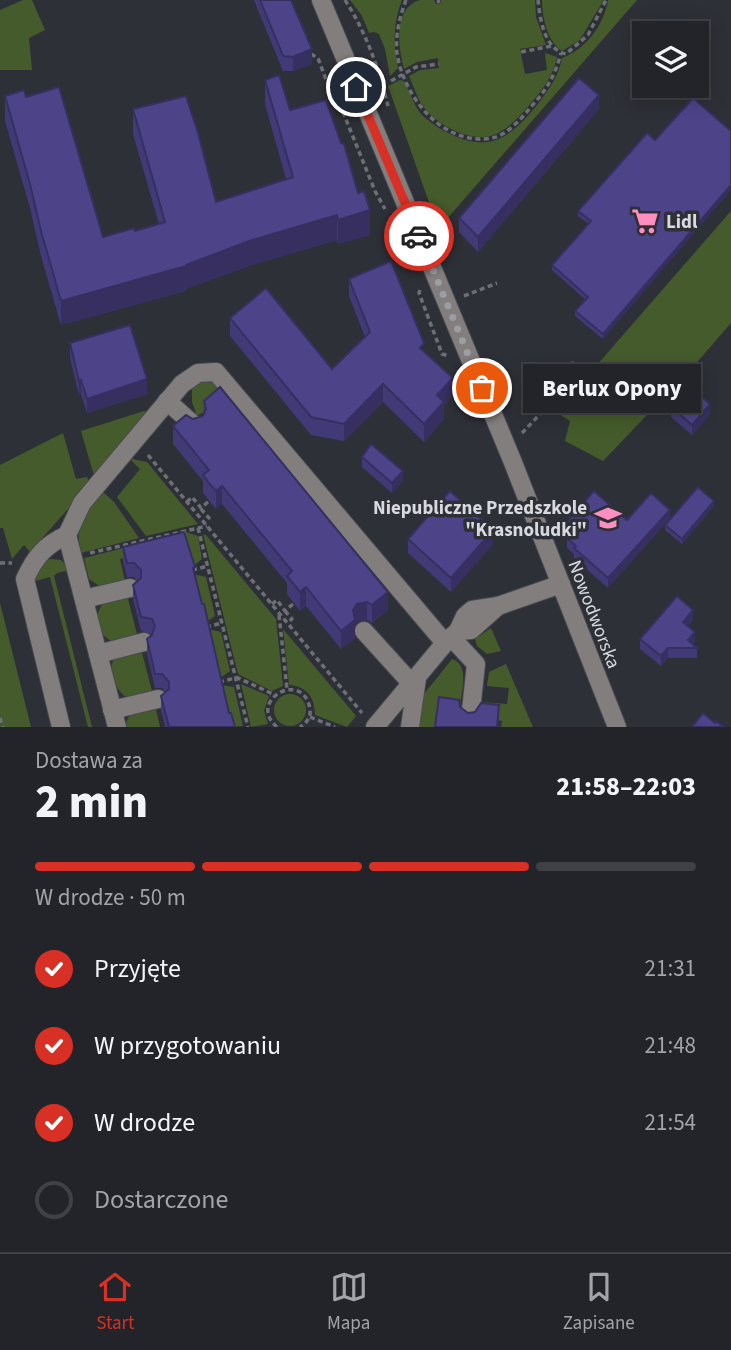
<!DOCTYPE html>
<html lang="pl">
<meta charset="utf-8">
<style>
body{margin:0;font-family:"Source Sans 3",sans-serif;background:#2e3035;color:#f1f3f6;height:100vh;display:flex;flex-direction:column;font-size:26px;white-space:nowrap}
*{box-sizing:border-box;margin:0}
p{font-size:23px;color:#a2a4a8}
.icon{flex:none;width:38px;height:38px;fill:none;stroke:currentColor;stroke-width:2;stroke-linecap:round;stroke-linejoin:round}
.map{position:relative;height:727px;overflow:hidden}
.details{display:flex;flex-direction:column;background:#222429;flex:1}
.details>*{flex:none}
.fabs{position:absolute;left:632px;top:21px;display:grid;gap:14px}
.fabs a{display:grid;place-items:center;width:77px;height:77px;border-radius:0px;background:#222429;box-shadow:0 4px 18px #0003,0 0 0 2px #3f4146;font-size:35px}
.pin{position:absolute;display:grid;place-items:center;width:60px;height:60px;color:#fff;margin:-30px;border:4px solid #fff;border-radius:50%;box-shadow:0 2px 7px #0007}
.courier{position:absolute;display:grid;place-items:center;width:70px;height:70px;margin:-35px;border:5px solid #d93025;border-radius:50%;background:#fff;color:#222;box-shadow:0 2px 9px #0007}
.bubble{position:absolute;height:49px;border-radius:0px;background:#222429;box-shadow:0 4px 18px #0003,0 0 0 2px #3f4146;font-size:23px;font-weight:800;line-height:49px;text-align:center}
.headline em{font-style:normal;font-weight:800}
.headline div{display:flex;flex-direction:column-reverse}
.headline{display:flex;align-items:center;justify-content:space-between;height:119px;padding:0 35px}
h1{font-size:46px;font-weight:800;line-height:52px}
.bar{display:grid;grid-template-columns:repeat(4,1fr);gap:10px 7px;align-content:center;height:84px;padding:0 35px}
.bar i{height:9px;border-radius:5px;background:#3f4146}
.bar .on{background:#d93025}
.bar p{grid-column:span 4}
ol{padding:0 35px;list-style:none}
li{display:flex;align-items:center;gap:21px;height:77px}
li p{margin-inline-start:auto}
li .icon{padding:7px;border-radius:50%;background:#d93025;color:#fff;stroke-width:4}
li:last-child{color:#a2a4a8}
li i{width:38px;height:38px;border:4px solid #3f4146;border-radius:50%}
.menu{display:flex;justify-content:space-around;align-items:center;height:98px;border-top:2px solid #3f4146;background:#222429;font-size:19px;color:#a2a4a8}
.menu a{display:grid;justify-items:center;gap:4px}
.menu .on{color:#d93025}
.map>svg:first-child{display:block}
.green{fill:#455b2b}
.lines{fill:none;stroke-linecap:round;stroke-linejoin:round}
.minor-casing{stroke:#494b52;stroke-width:20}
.path{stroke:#6d6f75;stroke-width:3.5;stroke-dasharray:5 3.5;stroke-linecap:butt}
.minor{stroke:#837e7e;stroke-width:18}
.wall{fill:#423a76}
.shaded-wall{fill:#362f60}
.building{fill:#4d4389;stroke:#362f60;stroke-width:2}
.done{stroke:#9c9ea4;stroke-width:7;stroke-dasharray:0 12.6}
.route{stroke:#d93025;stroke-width:9}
.labels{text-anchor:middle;stroke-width:7;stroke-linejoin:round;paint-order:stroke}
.poi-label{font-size:19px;font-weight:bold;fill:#d8d9de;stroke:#2e3037;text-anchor:start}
.street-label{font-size:19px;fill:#d8d9de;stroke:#2e3037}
</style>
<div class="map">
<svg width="731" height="727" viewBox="0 0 731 727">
<rect width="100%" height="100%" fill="#2e3037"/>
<g class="green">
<polygon points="23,0 32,0 45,30 29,38 32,70 0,70 0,10"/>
<path d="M 350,0 L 402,0 C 393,22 393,45 398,68 L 390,76 L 385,49 L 379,34 L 374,32 L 369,33 L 362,16 Z"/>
<path d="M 420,0 L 434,0 L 436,4 L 441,3 L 441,0 L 535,0 L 536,17 L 546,45 L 520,49 L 525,74 L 547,70 L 545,53 L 557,57 C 553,76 544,88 531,103 C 521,115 509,129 494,135 C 472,143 441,127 426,110 C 418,101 414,87 409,76 L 420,70 L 439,68 L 438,58 L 417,62 L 404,69 C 398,47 393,8 420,0 Z"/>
<path d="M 542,0 L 603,0 L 603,1 L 580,40 L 562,51 C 547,41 542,17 542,0 Z"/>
<path d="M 608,0 L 637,0 L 440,227 L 437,225 L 388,86 L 400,80 L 404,81 C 410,92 414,106 422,115 C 439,131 473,149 496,140 C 513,134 526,118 537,105 C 549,89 558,78 562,58 C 586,49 604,25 608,0 Z"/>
<polygon points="731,211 731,323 692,368 603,461 565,441 570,421 556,412"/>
<polygon points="206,379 218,383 258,433 218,403 197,416 192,402 192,386"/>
<polygon points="144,411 147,413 95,479 81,431"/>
<polygon points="63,433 76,479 87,477 90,484 30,552 24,545 12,559 3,528 0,528 0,465"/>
<polygon points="132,459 147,462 198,524 146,536 117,497 140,469 131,460"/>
<path d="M 103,492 L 114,502 L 139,538 L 81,553 C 74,519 82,516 103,492 Z"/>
<polygon points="186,532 198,536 202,559 192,567 185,543 120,559 125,581 101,587 89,579 84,558"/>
<polygon points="203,534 206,535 276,619 283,686 272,691 238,674"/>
<path d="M 50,559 L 61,560 L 70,570 L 57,573 L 54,576 L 92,727 L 88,727 L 50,577 L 35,581 C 35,571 41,563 50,559 Z"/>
<polygon points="193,574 206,577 215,616 205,623"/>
<polygon points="127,595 138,638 112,642 103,635 97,615 101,606 107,600"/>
<polygon points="0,603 31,727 0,727"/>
<polygon points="491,628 501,651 487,654 477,646 475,639"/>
<polygon points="208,629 221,632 230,671 220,678"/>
<path d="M 283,629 L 356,716 L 347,727 L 315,715 C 315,698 307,686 289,685 Z"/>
<path d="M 141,649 L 153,695 L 127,698 C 116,690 102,666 119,655 C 125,652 134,651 141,649 Z"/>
<path d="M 452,659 C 472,665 460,699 458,715 L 437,727 L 419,727 L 424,694 Z"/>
<polygon points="506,664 533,727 501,727 502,721 483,718 484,702 507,704 509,688 487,686 489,672"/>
<polygon points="241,684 269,696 264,711 268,724 251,727"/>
<polygon points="221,685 234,687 243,726 231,727"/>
<circle cx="290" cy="710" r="16"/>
<path d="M 155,705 L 160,727 L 125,727 C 128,710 140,709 155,705 Z"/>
</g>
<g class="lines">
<defs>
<g id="minor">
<polyline points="321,0 512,460 617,727"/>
<polyline points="167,401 195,426"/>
<polyline points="84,599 130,588"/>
<polyline points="364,631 412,684"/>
<polyline points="458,631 471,630 498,606"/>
<polyline points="451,637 476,664 470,720"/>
<polyline points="98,654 144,642"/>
<polyline points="112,710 158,699"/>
<path d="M 61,727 L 25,579 C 35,557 45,545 67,535"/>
<polyline points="117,727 67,535 82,503 182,384 198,373 216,372 445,643"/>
<polyline points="375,727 445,643 458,631 465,616 472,610 498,606 561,584"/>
<polyline points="410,727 417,678"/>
</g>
</defs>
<use href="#minor" class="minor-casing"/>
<g class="path">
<path d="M 345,0 C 366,32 379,69 388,106"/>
<path d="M 406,0 C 400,16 395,35 397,53 C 403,96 443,147 492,138 C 507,135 520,120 530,108 C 547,89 554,78 561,53"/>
<polyline points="438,0 439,3"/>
<path d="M 538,0 C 540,19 544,49 566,54 L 588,35 L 606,0"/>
<polyline points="521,52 552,46"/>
<polyline points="311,54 318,58 334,101 343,112 375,191 385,209"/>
<polyline points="391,81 416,67 439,64"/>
<polyline points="420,290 419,293 442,354 449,356"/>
<polyline points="464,296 497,283"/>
<polyline points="522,433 541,413 570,377 573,370 572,360"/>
<polyline points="148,455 362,713"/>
<polyline points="187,502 192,497 201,508 209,501"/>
<polyline points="201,509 209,518 204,522"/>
<polyline points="198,528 248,727"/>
<polyline points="90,553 207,526"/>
<polyline points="0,563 12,563"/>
<polyline points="192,570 208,566"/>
<polyline points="272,604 277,600 285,611 294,603"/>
<polyline points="285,611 292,619 287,623"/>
<polyline points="279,615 287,689"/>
<polyline points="206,627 222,623"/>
<polyline points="236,677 275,695"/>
<polyline points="219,682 236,678"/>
<polyline points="310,717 335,727"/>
<polyline points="0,718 3,727"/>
<path d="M 277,727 C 246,701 303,668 310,709 C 311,717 307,723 300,727"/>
</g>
<use href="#minor" class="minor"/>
</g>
<g class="wall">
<polygon points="254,0 291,0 312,64 293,71 283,71"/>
<polygon points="265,80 290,110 370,235 338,244 337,240 249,266 186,289 186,291 61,325 41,256 30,208 5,121 5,96 26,97 103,237 135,231 159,224 133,134 133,109 216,202 286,179 265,104"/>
<polygon points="599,109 478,252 459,232 459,218"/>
<polygon points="647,133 603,339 575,316 575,311 586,300 552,270 552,265 589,224 578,216 578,211"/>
<polygon points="349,279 424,352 453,395 444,405 444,419 424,442 383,402 344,441 311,435 230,336 230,318 332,369 365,337 349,296"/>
<polygon points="70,343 147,394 87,413 81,394 79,395 70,358"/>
<polygon points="204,401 388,610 372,623 367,620 357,622 355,625 355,638 341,649 306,606 300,611 287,594 287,583 222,504 216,509 203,493 203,481 173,444 173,426 203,416"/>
<polygon points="671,407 710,414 692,435 671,417"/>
<polygon points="362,457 403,481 392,493 362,467"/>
<polygon points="714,506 682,544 665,530 665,525"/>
<polygon points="627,520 608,588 574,558 574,554 567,548 567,538 564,535 564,525"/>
<polygon points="408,539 493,544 451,592 408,553"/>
<polygon points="123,547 195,567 195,575 229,713 235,727 165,727 161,710 161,696 165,692 162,688 155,688 147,653 147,639 152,635 152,634 141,631 133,599 133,585 137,581 134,577 127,577 123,562"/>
<polygon points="693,620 688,626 695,642 693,644 697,648 697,658 668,658 661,666 640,649 640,639"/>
</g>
<g class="shaded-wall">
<polygon points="312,49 312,64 293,71 293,57"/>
<polygon points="599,95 599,109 478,252 478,237"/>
<polygon points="731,185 731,190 603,339 603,334"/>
<polygon points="370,210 370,235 338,244 338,220"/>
<polygon points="337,215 337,240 249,266 186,289 186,291 61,325 61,301 186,265 249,241"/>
<polygon points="453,378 453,395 444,405 444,419 424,442 424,424 437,395"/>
<polygon points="147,379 147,394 87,413 87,399"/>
<polygon points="81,380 81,394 79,395 79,381"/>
<polygon points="383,384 383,402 344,441 344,424"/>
<polygon points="710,404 710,414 692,435 692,425"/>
<polygon points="403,471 403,481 392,493 392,483"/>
<polygon points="222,486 222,504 216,509 216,491"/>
<polygon points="714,501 714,506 682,544 682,539"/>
<polygon points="670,510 670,519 608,588 608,578"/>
<polygon points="493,530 493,544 451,592 451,578"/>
<polygon points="306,587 306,606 300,611 300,592"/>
<polygon points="388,592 388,610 372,623 372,605"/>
<polygon points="367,602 367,620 357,622 355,625 355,638 341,649 341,631 357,604"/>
<polygon points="693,610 693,620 683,632 683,622"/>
<polygon points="695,632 695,642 688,649 688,640"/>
<polygon points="668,648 668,658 661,666 661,656"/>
<polygon points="499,705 499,727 497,727"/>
</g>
<g class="building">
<polygon points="260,0 291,0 312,49 293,57 283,56"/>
<polygon points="279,75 290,110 326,100 341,143 344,144 358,193 364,191 370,210 338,220 337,215 249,241 186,265 186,266 61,301 41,231 30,184 5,96 24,90 26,97 59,87 103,237 134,228 135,231 165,222 133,109 186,96 198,133 216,202 293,177 265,80"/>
<polygon points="579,78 599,95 478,237 459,218"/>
<polygon points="693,98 731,131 731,185 603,334 575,311 588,297 552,265 591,221 578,211 647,133 655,140"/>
<polygon points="391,261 424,343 420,348 453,378 437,395 444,402 424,424 383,384 344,424 311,417 230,318 266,288 332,369 370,332 349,279"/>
<polygon points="130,325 147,379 87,399 81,380 79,381 70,343"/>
<polygon points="689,386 710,404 692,425 671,407"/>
<polygon points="220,387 388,592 372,605 367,602 357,604 353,610 355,620 341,631 306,587 300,592 287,576 292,571 222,486 216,491 209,483 203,475 209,470 173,426 186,415 193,419 203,416 206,409 204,401"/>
<polygon points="371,444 403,471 392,483 362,457"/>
<polygon points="698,487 714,501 682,539 665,525"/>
<polygon points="450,491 493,530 451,578 408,539"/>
<polygon points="594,491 627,520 651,493 670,510 608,578 574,548 576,546 567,538 571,532 564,525"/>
<polygon points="184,532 195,567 193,568 202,604 204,604 229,713 231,713 235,727 169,727 161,696 169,689 169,682 162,674 155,674 147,639 152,635 155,626 152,619 141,617 133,585 141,578 141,570 134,563 127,563 123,547"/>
<polygon points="677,596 693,610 683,622 695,632 688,640 697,648 668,648 661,656 640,639"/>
<polygon points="439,697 459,700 460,707 468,713 475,712 481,703 499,705 497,727 435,727"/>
<polygon points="703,713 715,723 716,721 724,727 692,727"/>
</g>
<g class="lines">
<polyline class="done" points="419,236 482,388"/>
<polyline class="route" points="356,87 419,236"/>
</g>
<defs>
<symbol id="supermarket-bare" viewBox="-9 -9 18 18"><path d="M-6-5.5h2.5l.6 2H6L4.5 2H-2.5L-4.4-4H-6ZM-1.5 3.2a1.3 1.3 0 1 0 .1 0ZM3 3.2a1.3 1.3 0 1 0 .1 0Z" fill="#fd8ec0" stroke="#2e3037" stroke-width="2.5" paint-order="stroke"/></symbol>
<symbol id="school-bare" viewBox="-9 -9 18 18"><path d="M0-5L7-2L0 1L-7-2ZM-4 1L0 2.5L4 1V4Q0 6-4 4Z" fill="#fd8ec0" stroke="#2e3037" stroke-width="2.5" paint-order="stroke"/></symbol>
</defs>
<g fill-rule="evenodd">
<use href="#supermarket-bare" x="626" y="202" width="38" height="38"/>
<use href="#school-bare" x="589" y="499" width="38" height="38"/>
</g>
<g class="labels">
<g class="poi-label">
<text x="666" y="228">Lidl</text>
<text x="587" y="514" text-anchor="end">Niepubliczne Przedszkole<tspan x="587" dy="22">"Krasnoludki"</tspan></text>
</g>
<g class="street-label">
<text transform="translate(595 614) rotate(69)" y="7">Nowodworska</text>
</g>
</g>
</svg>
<div class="fabs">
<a><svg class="icon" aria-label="layers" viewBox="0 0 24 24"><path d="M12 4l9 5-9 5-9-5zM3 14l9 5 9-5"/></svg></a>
</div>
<div class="pin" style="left:482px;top:388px;background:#ea580c"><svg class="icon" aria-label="bag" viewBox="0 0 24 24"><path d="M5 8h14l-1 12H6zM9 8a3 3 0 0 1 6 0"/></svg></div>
<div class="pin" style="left:356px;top:87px;background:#1f2937"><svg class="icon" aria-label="home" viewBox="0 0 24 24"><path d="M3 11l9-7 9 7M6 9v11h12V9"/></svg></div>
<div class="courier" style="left:419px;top:236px"><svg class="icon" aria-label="car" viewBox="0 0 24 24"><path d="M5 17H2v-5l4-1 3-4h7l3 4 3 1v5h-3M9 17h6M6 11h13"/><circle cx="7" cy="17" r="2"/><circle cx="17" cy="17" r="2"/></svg></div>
<div class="bubble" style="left:523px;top:364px;width:178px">Berlux Opony</div>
</div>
<section class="details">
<div class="headline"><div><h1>2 min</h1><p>Dostawa za</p></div><em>21:58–22:03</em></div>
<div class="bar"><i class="on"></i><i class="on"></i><i class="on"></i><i></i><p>W drodze · 50 m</p></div>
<ol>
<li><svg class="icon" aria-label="check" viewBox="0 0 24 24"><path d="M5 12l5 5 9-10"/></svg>Przyjęte<p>21:31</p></li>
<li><svg class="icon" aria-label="check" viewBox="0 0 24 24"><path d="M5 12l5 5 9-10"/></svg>W przygotowaniu<p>21:48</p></li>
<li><svg class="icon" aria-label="check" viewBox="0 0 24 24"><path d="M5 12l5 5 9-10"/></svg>W drodze<p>21:54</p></li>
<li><i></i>Dostarczone</li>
</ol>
</section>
<nav class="menu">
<a class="on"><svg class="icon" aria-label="home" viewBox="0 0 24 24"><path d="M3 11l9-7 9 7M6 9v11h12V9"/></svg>Start</a>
<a><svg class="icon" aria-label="map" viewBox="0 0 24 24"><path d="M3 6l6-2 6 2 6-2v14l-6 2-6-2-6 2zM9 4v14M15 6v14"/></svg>Mapa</a>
<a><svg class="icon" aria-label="saved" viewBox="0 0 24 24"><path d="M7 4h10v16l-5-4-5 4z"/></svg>Zapisane</a>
</nav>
